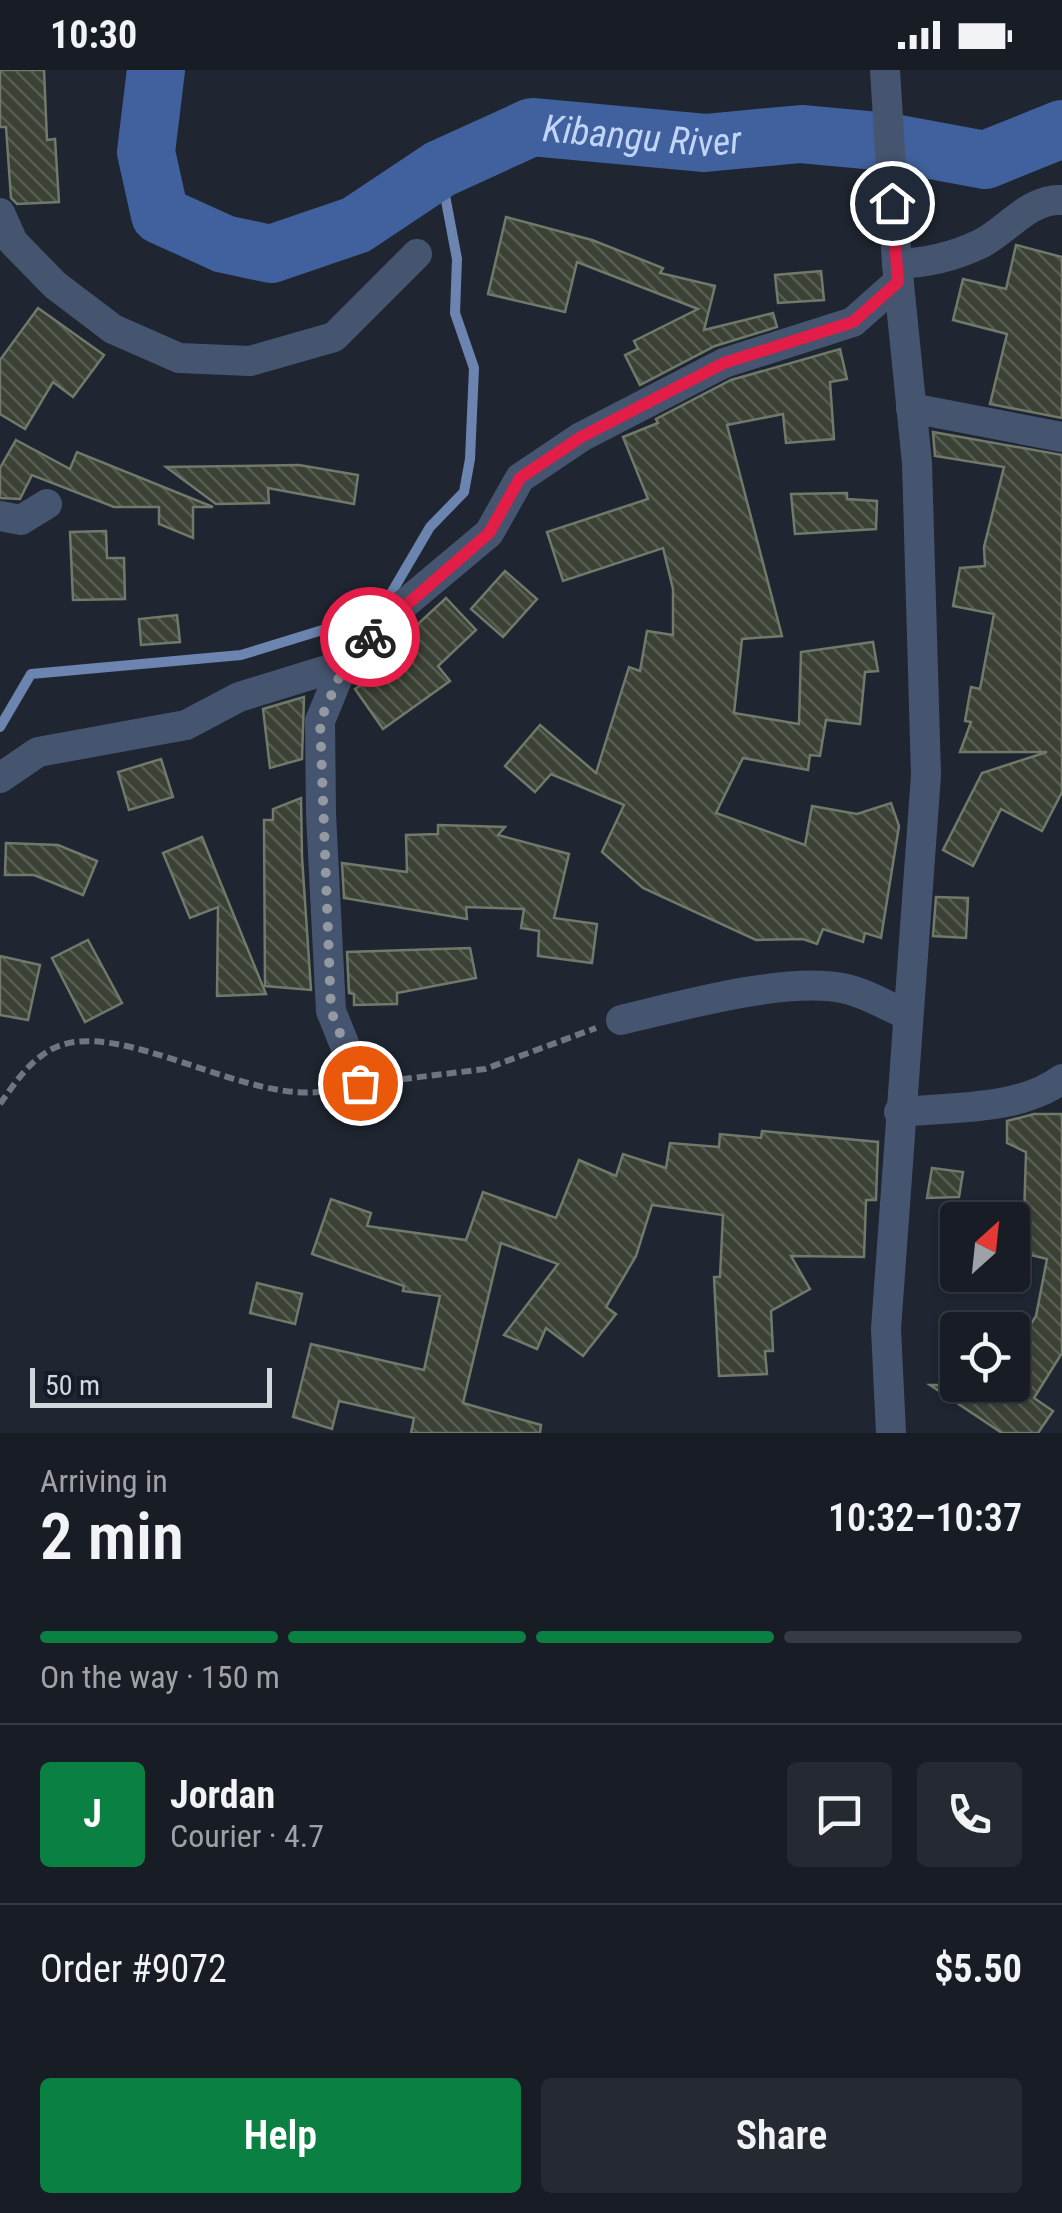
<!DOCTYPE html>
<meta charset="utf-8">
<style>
body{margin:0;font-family:"Roboto Condensed",sans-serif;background:#242932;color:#f1f3f6;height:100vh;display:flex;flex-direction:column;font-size:38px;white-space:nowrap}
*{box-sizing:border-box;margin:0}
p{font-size:32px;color:#9ea1a7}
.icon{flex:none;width:55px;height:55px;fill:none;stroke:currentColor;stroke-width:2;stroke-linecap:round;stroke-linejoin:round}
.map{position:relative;height:1363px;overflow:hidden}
.panel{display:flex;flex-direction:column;background:#171c25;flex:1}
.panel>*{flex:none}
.needle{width:65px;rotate:27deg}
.tools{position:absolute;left:940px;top:1132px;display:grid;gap:20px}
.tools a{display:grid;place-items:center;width:90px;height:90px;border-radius:10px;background:#171c25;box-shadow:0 2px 8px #0004,0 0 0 2px #363a42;font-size:50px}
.scale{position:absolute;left:30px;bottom:25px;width:242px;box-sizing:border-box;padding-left:10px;border:5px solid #d2d7de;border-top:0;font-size:28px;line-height:35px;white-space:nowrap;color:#d2d7de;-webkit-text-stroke:8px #161c27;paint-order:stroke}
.pin{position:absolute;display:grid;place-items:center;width:85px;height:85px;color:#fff;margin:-42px;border:5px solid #fff;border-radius:50%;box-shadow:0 2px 10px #0007}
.courier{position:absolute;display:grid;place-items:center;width:100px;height:100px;margin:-50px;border:8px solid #e11d48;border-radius:50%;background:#fff;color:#222;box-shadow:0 2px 12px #0007}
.head em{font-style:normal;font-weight:600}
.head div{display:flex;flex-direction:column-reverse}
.head{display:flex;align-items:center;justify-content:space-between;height:170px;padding:0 40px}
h1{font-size:65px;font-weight:600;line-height:75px}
.bar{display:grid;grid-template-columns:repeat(4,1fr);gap:15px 10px;align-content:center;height:120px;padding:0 40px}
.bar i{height:12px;border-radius:8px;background:#363a42}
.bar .active{background:#0b8043}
.bar p{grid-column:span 4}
.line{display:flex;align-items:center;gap:25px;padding:0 40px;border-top:2px solid #363a42}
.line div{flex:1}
.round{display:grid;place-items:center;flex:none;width:105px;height:105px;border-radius:10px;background:#242932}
.cta{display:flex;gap:20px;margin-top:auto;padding:20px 40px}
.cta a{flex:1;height:115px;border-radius:10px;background:#0b8043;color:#fff;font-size:40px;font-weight:600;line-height:115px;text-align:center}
.cta a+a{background:#242932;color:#f1f3f6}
.status{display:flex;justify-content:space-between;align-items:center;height:70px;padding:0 50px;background:#171c25;direction:ltr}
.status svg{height:28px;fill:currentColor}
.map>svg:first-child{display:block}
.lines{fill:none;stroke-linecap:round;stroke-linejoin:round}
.stream{stroke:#6c84b0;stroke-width:10}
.river{stroke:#40619d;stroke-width:58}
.building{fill:url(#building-back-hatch);stroke:#71796a;stroke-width:2.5}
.path{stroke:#707680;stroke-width:6;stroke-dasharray:10 5;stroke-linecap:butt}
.street{stroke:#46556f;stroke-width:30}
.done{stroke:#9399a1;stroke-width:10;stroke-dasharray:0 18}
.route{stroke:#e11d48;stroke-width:12}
.labels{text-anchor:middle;stroke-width:10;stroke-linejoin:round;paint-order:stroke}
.water-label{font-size:38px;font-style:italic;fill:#c1d5f8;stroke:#161c27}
</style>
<div class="status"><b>10:30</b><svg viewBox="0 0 49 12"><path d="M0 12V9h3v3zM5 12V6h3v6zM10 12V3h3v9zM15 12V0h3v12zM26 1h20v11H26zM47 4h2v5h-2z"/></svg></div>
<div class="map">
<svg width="1062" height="1363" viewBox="0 0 1062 1363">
<defs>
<pattern id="building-back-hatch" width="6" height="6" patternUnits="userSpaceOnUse" patternTransform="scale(2.5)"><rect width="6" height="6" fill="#3b4235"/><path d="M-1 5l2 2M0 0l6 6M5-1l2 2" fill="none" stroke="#565d52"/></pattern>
</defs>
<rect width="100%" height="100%" fill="#1f2631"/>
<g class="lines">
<polyline class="stream" points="0,657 31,604 241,585 329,558 386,532 430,457 464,422 470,389 474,298 455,243 457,189 440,99"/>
<path class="river" id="s1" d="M 156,0 L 146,82 L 160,145 L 224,174 L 271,184 L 356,155 L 440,99 L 532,57 L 705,73 L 801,64 L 888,72 L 985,90 L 1062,59"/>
</g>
<g class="building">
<polygon points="0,0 44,0 47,70 55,69 59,132 17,134 11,128 6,57 0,57"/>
<polygon points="506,147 592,170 663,198 660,203 715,216 704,260 773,243 777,257 715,276 640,315 625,285 638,279 634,271 698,239 577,192 565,242 488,224"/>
<polygon points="1016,175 1062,187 1062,348 990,334 1007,264 953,250 963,209 1006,219"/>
<polygon points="821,201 824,230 778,233 775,205"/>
<polygon points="38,238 104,285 73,327 53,312 25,359 0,344 0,290"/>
<polygon points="840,279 847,309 830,312 834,369 786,373 783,344 727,355 782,566 742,569 734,643 799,654 801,582 873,572 878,601 865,602 860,654 826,650 820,686 810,685 808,700 743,688 716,743 805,775 812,736 857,744 891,733 899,756 881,868 865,863 863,872 823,859 817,874 803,869 756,870 643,818 602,782 624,735 551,704 535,722 505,696 540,655 596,703 629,597 640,601 647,561 673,565 673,519 663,478 563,511 547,462 648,429 623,367 658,353 656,349 731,310"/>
<polygon points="933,362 1062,385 1062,722 1042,761 1001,739 973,796 943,780 982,703 1047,682 960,682 971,652 965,651 971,617 980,619 994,544 953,536 960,498 985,496 984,477 1004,397 935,386"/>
<polygon points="16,370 70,399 77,382 213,437 193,437 193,468 159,454 159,437 114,437 32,405 20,429 0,428 0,398"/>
<polygon points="299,395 358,405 354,434 268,418 269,433 216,434 166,397"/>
<polygon points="847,423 847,429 877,431 876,459 795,464 791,424"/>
<polygon points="106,461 107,488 124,488 125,529 73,530 70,462"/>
<polygon points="505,501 537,529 503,567 471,539"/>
<polygon points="446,528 476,560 438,596 450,611 383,659 355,619 401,587 392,578"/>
<polygon points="177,545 180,572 141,575 139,549"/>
<polygon points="304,627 302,689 270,698 263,639"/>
<polygon points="161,689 173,727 129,740 118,702"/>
<polygon points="301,728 302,787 311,920 265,916 264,750 273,750 273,739"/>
<polygon points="438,755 505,757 498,765 569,784 554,848 597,854 592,893 538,886 539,861 521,858 524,839 466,837 467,849 344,828 342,793 407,802 406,765 438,764"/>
<polygon points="202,767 219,809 266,924 217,926 218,837 190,848 163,783"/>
<polygon points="6,773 58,775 97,791 83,825 34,805 5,805"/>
<polygon points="936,827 968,828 966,868 933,866"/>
<polygon points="88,870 122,933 85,952 52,888"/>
<polygon points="470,878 476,908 397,923 397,934 354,935 354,924 349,923 347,882"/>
<polygon points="0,886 40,895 28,950 0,945"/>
<polygon points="1034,1044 1062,1044 1062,1283 1034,1328 1053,1341 1038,1363 1002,1363 930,1315 1012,1315 1012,1284 1036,1246 1047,1189 1023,1183 1026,1082 1007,1073 1007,1051"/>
<polygon points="762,1061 878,1072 876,1130 866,1130 864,1187 791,1186 810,1219 771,1241 773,1281 765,1281 767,1304 719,1306 714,1207 720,1207 723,1145 652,1135 636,1186 606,1237 616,1244 583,1286 546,1258 537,1279 504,1265 558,1194 501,1173 463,1333 541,1355 540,1363 411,1363 414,1348 339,1331 332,1359 293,1347 311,1274 424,1300 440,1226 403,1221 404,1216 312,1184 331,1129 371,1143 367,1156 466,1170 483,1122 556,1148 579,1090 616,1106 623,1084 666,1098 670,1073 719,1077 720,1064 761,1068"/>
<polygon points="932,1098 963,1102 959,1127 927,1128"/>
<polygon points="257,1213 302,1224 295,1254 250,1243"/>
</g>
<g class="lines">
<g class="path">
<polyline points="387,1011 485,999 596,958"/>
<path d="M 0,1034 C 15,1013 29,991 52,979 C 118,944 251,1039 330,1020"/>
</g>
<g class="street">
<polyline points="885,0 897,194 917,393 926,705 886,1259 891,1363"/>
<polyline points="0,143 13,172 55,215 113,259 179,288 250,291 334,267 417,184"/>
<path d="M 897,194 C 927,193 953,187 980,174 C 1007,161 1029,128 1062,130"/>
<polyline points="911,338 1062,367"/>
<polyline points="0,446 21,450 47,434"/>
<polyline points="0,708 38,682 186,655 239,627 343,595"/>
<path d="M 621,950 C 681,936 782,907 842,918 C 864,922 887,936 907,945"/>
<polyline points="360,1013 331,941 321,744 320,651 343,595 390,546 489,463 520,408 581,367 724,293 853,252 898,212"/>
<path d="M 899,1042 C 951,1037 1019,1041 1062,1009"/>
</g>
</g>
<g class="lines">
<polyline class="done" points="360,1013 331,941 320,651 344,596 370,567"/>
<polyline class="route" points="370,567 489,463 520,408 581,367 724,293 853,252 898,212 892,133"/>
</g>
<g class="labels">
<g class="water-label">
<text dy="13" stroke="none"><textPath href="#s1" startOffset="668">Kibangu River</textPath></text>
</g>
</g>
</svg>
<div class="tools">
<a><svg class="needle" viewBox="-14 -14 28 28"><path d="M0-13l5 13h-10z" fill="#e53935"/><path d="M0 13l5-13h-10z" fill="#9ea1a7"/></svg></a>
<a><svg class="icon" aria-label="locate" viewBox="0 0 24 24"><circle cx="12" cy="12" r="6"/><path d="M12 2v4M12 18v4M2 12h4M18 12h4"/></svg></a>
</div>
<div class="scale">50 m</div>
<div class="pin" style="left:360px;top:1013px;background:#ea580c"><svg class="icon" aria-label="bag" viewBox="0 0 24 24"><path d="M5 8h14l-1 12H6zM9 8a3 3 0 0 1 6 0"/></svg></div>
<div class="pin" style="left:892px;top:133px;background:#1f2937"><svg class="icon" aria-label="home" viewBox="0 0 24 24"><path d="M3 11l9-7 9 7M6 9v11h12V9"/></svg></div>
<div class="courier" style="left:370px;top:567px"><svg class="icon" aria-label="bike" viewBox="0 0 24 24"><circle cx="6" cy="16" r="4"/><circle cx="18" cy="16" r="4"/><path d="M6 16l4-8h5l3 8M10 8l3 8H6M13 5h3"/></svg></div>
</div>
<section class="panel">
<div class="head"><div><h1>2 min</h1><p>Arriving in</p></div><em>10:32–10:37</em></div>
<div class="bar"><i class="active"></i><i class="active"></i><i class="active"></i><i></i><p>On the way · 150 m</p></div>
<div class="line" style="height:180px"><b class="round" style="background:#0b8043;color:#fff">J</b><div><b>Jordan</b><p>Courier · 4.7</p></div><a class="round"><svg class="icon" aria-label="chat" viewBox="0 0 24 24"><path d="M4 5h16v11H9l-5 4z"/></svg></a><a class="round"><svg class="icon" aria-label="phone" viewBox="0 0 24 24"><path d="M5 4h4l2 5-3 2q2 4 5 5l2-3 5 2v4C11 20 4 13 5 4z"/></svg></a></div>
<div class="line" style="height:130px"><div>Order #9072</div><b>$5.50</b></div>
<div class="cta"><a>Help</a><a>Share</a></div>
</section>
